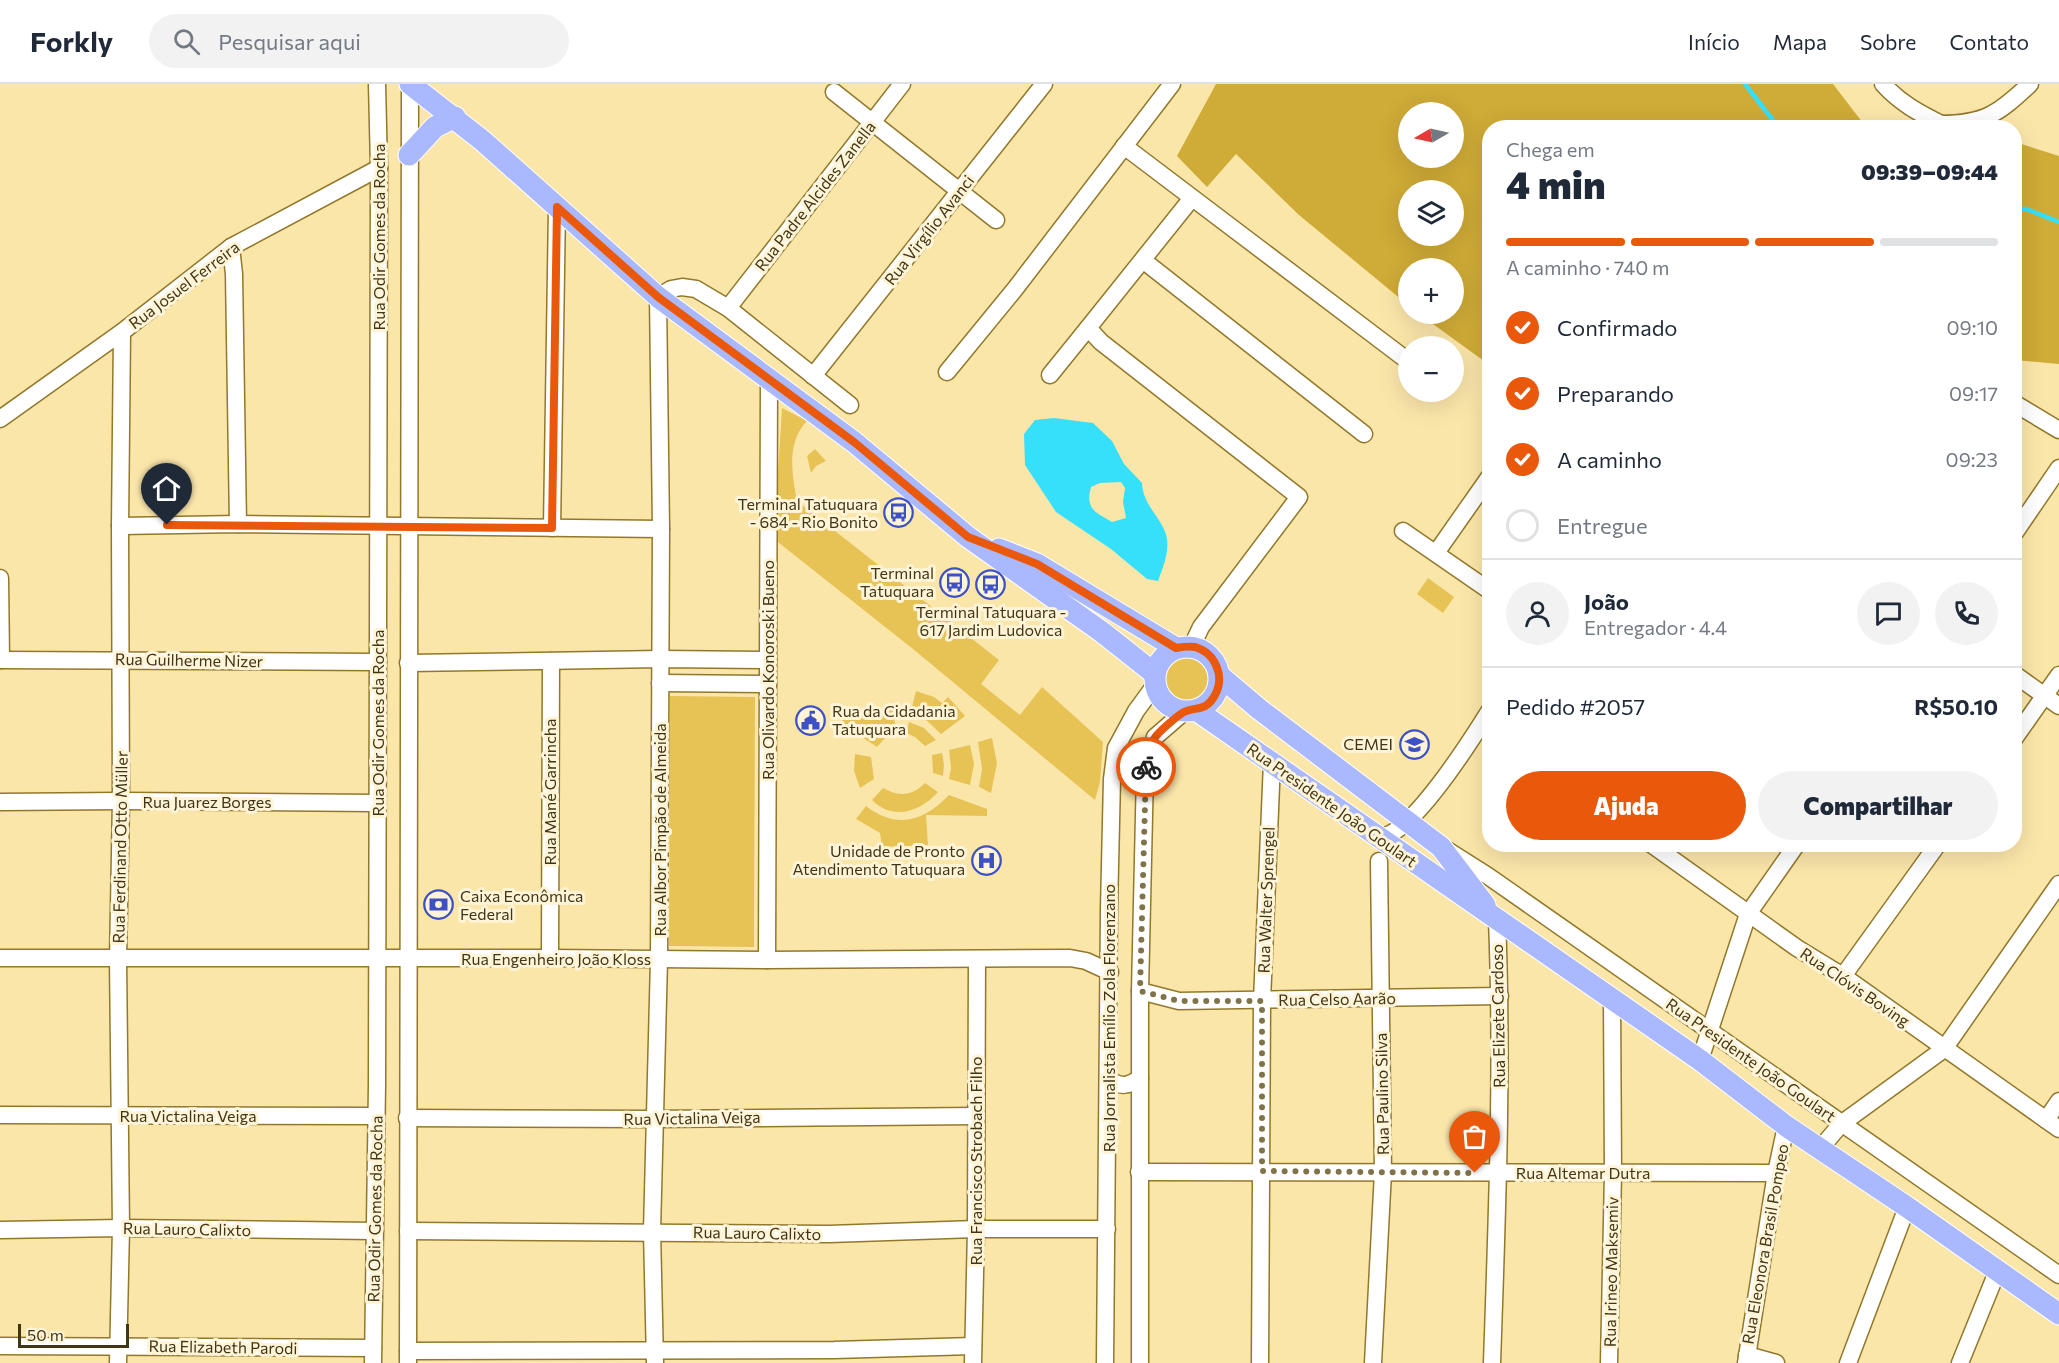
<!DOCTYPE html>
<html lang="pt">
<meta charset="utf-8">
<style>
body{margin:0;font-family:Commissioner,sans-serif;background:#f2f2f3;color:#1f2937;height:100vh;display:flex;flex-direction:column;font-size:22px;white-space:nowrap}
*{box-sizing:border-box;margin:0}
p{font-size:20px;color:#747a83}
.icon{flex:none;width:33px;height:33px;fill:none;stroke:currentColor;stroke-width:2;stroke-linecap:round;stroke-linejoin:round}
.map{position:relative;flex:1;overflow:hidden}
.drawer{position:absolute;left:1482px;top:36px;width:540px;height:732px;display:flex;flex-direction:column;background:#fff;border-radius:24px;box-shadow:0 6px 24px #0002}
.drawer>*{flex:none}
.needle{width:39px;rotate:261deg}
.tools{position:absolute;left:1398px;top:18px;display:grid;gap:12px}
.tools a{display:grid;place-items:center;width:66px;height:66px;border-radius:50%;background:#fff;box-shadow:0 6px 24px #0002;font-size:30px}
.scale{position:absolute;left:18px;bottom:15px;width:111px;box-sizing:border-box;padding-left:6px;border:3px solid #403515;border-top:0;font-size:16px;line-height:21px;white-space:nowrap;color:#403515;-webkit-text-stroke:4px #fff4d7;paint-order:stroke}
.pin{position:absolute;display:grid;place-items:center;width:51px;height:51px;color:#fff;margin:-62px -26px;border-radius:50% 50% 50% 0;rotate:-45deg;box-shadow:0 0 6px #0007}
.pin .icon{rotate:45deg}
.courier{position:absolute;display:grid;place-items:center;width:60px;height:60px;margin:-30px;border:4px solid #ea580c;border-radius:50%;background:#fff;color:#222;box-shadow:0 2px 8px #0007}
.overview em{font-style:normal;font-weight:800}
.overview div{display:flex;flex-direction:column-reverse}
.overview{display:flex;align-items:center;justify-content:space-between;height:102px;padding:0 24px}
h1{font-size:39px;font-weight:800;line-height:45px}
.bar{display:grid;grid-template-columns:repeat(4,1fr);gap:9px 6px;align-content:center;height:72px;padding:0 24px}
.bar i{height:8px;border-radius:4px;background:#e0e1e3}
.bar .active{background:#ea580c}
.bar p{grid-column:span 4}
.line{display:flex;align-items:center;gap:15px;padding:0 24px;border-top:2px solid #e0e1e3}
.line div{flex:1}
.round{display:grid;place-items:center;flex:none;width:63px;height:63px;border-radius:32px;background:#f2f2f3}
ol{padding:0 24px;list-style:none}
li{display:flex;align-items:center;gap:18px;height:66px}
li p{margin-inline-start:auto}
li .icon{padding:6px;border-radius:50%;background:#ea580c;color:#fff;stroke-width:4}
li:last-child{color:#747a83}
li i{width:33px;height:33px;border:3px solid #e0e1e3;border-radius:50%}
.action{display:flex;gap:12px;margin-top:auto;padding:12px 24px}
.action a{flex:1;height:69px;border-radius:36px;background:#ea580c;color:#fff;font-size:24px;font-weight:800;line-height:69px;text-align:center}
.action a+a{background:#f2f2f3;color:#1f2937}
header{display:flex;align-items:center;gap:36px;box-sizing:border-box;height:84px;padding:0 30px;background:#fff;border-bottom:2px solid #e0e1e3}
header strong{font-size:28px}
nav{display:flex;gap:33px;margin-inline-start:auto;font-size:21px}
.search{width:420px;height:54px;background:#f2f2f3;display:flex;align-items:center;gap:15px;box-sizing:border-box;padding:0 21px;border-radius:33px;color:#747a83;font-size:22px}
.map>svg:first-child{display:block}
.green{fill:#e7c356}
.forest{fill:#cfab37;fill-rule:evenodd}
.water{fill:#36e0fb;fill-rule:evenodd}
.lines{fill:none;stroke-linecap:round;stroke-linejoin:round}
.stream{stroke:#36e0fb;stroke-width:4.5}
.minor-casing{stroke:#91782a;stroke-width:19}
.major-casing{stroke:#fff;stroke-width:23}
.minor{stroke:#fff;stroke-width:16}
.major{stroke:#aab9fd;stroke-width:21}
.done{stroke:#817349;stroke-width:6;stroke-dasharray:0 10.8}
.route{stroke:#ea580c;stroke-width:8}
.labels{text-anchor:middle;stroke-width:6;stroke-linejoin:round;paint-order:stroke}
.street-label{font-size:16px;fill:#403515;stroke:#fff4d7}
.poi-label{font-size:16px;fill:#403515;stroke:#fff4d7;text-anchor:end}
</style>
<header>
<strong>Forkly</strong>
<div class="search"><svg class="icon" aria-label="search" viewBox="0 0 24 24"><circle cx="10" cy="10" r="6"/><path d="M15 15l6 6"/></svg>Pesquisar aqui</div>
<nav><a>Início</a><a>Mapa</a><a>Sobre</a><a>Contato</a></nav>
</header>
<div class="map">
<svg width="2059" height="1279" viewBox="0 0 2059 1279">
<rect width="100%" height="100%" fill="#fbe6aa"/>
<g class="green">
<path d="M 782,324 L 807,337 C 786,359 792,390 797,417 L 999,576 L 981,600 L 1020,631 L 1042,603 L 1103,658 L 1100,698 L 1095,716 L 913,565 L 774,455 Z"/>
<polygon points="815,365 826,377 816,382 811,389 807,372"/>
<polygon points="1428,494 1454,513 1443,529 1417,510"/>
<circle cx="1187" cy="595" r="22"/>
<polygon points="916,607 934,613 942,619 948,613 965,632 941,650 923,633 911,627"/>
<polygon points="670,612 755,613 754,863 669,862"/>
<polygon points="855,622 867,636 880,627 893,624 896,649 887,652 877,663 840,639"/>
<polygon points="909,638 924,644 936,656 925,662 915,653 906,649"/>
<polygon points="992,654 997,679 991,709 979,703 982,685 978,658"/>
<polygon points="970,661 974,680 970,701 949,695 951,684 949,666"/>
<polygon points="942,669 944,681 943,692 933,689 932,671"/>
<polygon points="855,670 871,673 874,695 860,704 854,687"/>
<path d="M 925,699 L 938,708 C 920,728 893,737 872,716 L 883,704 C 899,713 912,712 925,699 Z"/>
<path d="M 949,711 L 987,725 L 987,732 L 926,731 L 928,761 L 882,763 L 880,749 L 856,735 L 866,722 C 897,746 924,737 949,711 Z"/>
</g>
<g class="forest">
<path d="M 1216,0 L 1833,0 L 1866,43 L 1490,44 L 1489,279 L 1484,277 L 1419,230 L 1454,230 L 1454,184 L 1408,184 L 1408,221 L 1299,131 L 1236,70 L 1207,103 L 1177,72 ZM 1408,28 L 1454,28 L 1454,74 L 1408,74 ZM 1408,106 L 1454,106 L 1454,152 L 1408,152 Z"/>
<polygon points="2015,58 2059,72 2059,280 2015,276"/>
</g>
<path class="water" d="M 1054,334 L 1093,339 L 1112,357 L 1124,380 L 1142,399 C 1143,423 1164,435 1167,455 C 1169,469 1163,483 1158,497 L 1147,495 L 1111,465 L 1056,428 L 1025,381 L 1024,350 L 1035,336 ZM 1121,398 L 1125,404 L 1123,418 L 1126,434 L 1112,438 C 1095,428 1085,425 1091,403 L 1100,399 Z"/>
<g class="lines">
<g class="stream">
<polyline points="1745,0 1779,44"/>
<polyline points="2014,125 2026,125 2059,138"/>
</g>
<defs>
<g id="minor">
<path d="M 1883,0 C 1900,19 1919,29 1941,40 L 1943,44"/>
<polyline points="834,8 996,136"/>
<path d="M 1941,40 C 1985,40 1999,29 2030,0"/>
<polyline points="1124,62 1408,277"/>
<polyline points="231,163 234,190 238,440"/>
<polyline points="1144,177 1364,350"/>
<polyline points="728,224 902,0"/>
<polyline points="947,288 1015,205 1172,0"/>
<polyline points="1050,291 1088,244"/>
<polyline points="813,292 1044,0"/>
<polyline points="2014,319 2059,346"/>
<polyline points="0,335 122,248 231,163 379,84"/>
<polyline points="120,442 238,440 661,445"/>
<polyline points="552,444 557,123"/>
<polyline points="1403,447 1490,507"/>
<polyline points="2014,450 2059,384"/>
<polyline points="1436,469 1490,392"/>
<polyline points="0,494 1,576"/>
<polyline points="1192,562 1201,543 1299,413 1101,258 1088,244 1192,114"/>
<polyline points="0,576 378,578"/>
<polyline points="408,579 660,575 768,576"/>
<polyline points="2014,590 2059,622"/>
<polyline points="660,599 768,600"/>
<polyline points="2014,655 2059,591"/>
<polyline points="0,718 121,717 377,719"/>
<path d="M 1371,749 C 1376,750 1380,753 1385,752 C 1416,743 1472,655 1490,626"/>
<polyline points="1651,760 1797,864 1843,892 2059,1045"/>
<polyline points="1447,766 1488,792 2059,1191"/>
<polyline points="0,874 550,874 767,876 1070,874 1086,877 1110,888"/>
<polyline points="550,874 551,577"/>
<polyline points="767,876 769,296"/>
<polyline points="1843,892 1938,760"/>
<polyline points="1140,907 1179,917 1500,912"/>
<polyline points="1700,976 1748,830 1797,760"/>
<path d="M 1109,995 C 1120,1004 1129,1002 1140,994"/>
<polyline points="0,1031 376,1032"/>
<polyline points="407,1034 655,1035 976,1032"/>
<polyline points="2046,1036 2059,1017"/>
<polyline points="1820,1065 1841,1040 1944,965 2059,800"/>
<polyline points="1139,1088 1776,1089"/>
<polyline points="0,1146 121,1144 375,1147"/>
<polyline points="408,1147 829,1150 976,1145 1107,1145"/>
<polyline points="0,1262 373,1264"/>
<polyline points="408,1267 834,1266 973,1262"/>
<polyline points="1747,1271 1776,1279"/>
<polyline points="118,1279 121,1144 118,875 121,717 120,442 122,248"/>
<polyline points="373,1279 377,1001 379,84 377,0"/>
<polyline points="408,1279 410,0"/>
<polyline points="655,1279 652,1147 659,876 661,445 658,213 671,205 682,203 696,205 728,224 850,321"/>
<polyline points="973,1279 976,1145 977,875"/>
<polyline points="1105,1279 1109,825 1112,695 1116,664 1136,627 1155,601"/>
<polyline points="1140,1279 1140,907 1145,687 1155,653 1185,627"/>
<polyline points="1260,1279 1262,917 1272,678"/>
<polyline points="1373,1279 1383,1088 1379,777"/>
<path d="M 1492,1279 C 1497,1131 1503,984 1497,836"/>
<polyline points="1609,1279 1613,1089 1612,916"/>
<polyline points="1746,1279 1776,1089 1786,1042"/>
<polyline points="1848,1279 1907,1123"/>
<polyline points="1960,1279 1997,1188"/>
</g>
<g id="major">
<polyline points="410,0 483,57 658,213 854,358 968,453 1102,548 1155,590"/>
<polyline points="409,71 435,43 455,33"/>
<polyline points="999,465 1037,480 1176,564"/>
<circle cx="1187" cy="595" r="32"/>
<polyline points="1220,592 1259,625 1441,763 1485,821"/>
<polyline points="1196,626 1700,976 1786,1042 1907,1123 2059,1230"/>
</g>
</defs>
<use href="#minor" class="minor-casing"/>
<use href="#major" class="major-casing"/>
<use href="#minor" class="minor"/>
<use href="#major" class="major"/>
</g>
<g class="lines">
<polyline class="done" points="1146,683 1140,907 1179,917 1262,917 1262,1087 1475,1089"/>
<path class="route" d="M 167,441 L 552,444 L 557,123 L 658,213 L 854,358 L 968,453 L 1037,480 L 1176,564 C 1182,563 1189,562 1195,563 C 1216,569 1225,593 1215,611 C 1205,629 1196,622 1184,628 C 1178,631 1160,647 1156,652 C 1150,659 1149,674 1146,683"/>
</g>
<defs>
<symbol id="bus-ring" viewBox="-11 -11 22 22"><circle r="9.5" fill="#fff4d7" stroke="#3e51c4" stroke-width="1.5"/><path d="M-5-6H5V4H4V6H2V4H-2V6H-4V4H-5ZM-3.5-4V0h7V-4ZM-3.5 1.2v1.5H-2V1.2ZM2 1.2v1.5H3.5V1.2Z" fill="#3e51c4"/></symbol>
<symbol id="civic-ring" viewBox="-11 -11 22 22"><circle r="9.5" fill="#fff4d7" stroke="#3e51c4" stroke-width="1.5"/><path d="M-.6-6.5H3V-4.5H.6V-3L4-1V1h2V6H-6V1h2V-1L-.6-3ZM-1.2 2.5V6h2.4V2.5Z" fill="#3e51c4"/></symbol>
<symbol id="school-ring" viewBox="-11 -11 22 22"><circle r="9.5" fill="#fff4d7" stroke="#3e51c4" stroke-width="1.5"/><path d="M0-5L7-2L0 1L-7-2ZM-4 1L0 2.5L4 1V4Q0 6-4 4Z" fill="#3e51c4"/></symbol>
<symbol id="hospital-ring" viewBox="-11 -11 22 22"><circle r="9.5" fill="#fff4d7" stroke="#3e51c4" stroke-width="1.5"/><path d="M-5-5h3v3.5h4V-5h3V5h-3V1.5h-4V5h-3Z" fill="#3e51c4"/></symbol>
<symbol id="bank-ring" viewBox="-11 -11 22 22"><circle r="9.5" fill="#fff4d7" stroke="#3e51c4" stroke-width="1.5"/><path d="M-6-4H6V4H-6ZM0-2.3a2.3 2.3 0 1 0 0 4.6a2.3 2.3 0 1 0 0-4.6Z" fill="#3e51c4"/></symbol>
</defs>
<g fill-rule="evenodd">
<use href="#bus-ring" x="882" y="412" width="33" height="33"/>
<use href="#bus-ring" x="938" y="482" width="33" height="33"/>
<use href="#bus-ring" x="974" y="484" width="33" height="33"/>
<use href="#civic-ring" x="794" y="620" width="33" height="33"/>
<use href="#school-ring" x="1398" y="644" width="33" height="33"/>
<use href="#hospital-ring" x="970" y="760" width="33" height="33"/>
<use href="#bank-ring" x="422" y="804" width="33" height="33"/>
</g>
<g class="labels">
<g class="street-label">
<text transform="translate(815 112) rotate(-52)" y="6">Rua Padre Alcides Zanella</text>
<text transform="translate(929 146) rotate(-52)" y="6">Rua Virgílio Avanci</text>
<text transform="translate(379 153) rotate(-90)" y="6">Rua Odir Gomes da Rocha</text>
<text transform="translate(184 201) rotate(-37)" y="6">Rua Josuel Ferreira</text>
<text transform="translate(189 576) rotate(1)" y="6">Rua Guilherme Nizer</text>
<text transform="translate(768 586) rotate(-90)" y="6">Rua Olivardo Konoroski Bueno</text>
<text transform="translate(378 639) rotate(-90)" y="6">Rua Odir Gomes da Rocha</text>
<text transform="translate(550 708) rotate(-90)" y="6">Rua Mané Garrincha</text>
<text x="207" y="724">Rua Juarez Borges</text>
<text transform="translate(1332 721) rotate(35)" y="6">Rua Presidente João Goulart</text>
<text transform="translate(660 746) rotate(-90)" y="6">Rua Albor Pimpão de Almeida</text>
<text transform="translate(120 763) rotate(-89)" y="6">Rua Ferdinand Otto Müller</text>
<text transform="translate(1266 816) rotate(-88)" y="6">Rua Walter Sprengel</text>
<text x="556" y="881">Rua Engenheiro João Kloss</text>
<text transform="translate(1855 903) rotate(34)" y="6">Rua Clóvis Boving</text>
<text transform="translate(1337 915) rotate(-1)" y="6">Rua Celso Aarão</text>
<text transform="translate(1498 932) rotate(-91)" y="6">Rua Elizete Cardoso</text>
<text transform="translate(1109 934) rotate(-90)" y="6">Rua Jornalista Emílio Zola Florenzano</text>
<text transform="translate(1751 976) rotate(35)" y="6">Rua Presidente João Goulart</text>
<text transform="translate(1382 1010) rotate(-91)" y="6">Rua Paulino Silva</text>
<text x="188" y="1038">Rua Victalina Veiga</text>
<text transform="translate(692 1034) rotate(-1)" y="6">Rua Victalina Veiga</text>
<text transform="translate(976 1077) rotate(-90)" y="6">Rua Francisco Strobach Filho</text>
<text x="1583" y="1095">Rua Altemar Dutra</text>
<text transform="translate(375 1125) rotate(-89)" y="6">Rua Odir Gomes da Rocha</text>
<text transform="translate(187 1145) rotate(1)" y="6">Rua Lauro Calixto</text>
<text transform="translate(757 1149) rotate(1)" y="6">Rua Lauro Calixto</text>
<text transform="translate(1765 1160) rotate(-80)" y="6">Rua Eleonora Brasil Pompeo</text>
<text transform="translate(1611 1188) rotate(-89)" y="6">Rua Irineo Maksemiv</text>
<text transform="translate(223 1263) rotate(1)" y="6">Rua Elizabeth Parodi</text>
</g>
<g class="poi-label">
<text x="878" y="426">Terminal Tatuquara<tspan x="878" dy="18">- 684 - Rio Bonito</tspan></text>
<text x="934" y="495">Terminal<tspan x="934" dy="18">Tatuquara</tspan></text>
<text x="991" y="534" text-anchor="middle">Terminal Tatuquara -<tspan x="991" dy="18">617 Jardim Ludovica</tspan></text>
<text x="832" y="633" text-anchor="start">Rua da Cidadania<tspan x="832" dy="18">Tatuquara</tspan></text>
<text x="1393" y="666">CEMEI</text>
<text x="965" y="773">Unidade de Pronto<tspan x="965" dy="18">Atendimento Tatuquara</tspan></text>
<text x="460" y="818" text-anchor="start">Caixa Econômica<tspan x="460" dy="18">Federal</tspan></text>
</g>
</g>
</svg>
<div class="tools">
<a><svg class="needle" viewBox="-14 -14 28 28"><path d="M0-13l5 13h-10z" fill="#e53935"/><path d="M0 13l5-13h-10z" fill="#747a83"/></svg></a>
<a><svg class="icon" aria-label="layers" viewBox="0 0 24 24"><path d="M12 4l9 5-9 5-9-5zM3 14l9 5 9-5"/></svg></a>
<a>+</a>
<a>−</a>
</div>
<div class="scale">50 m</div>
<div class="pin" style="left:1475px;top:1089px;background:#ea580c"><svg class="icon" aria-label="bag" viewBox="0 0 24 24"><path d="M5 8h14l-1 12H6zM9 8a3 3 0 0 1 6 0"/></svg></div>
<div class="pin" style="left:167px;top:441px;background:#1f2937"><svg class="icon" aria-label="home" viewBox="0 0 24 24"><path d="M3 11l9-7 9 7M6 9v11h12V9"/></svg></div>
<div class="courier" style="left:1146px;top:683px"><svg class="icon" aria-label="bike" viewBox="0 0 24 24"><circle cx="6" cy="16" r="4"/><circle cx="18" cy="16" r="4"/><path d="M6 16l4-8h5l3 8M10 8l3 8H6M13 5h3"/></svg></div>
<section class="drawer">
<div class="overview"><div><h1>4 min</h1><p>Chega em</p></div><em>09:39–09:44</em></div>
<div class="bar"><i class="active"></i><i class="active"></i><i class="active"></i><i></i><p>A caminho · 740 m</p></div>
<ol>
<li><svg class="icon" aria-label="check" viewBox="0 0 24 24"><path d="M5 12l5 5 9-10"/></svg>Confirmado<p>09:10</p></li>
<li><svg class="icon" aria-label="check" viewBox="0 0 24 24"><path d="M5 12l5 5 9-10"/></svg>Preparando<p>09:17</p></li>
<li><svg class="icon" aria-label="check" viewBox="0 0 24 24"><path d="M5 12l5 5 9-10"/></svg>A caminho<p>09:23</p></li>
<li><i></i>Entregue</li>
</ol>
<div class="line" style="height:108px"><a class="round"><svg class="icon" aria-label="person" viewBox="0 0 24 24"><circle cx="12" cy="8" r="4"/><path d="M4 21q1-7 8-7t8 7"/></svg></a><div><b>João</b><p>Entregador · 4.4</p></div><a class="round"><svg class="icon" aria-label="chat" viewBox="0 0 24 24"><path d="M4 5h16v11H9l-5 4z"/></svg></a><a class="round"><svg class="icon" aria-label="phone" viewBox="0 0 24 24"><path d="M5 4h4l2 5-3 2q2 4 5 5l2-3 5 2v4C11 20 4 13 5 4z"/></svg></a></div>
<div class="line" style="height:78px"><div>Pedido #2057</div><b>R$50.10</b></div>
<div class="action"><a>Ajuda</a><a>Compartilhar</a></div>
</section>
</div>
